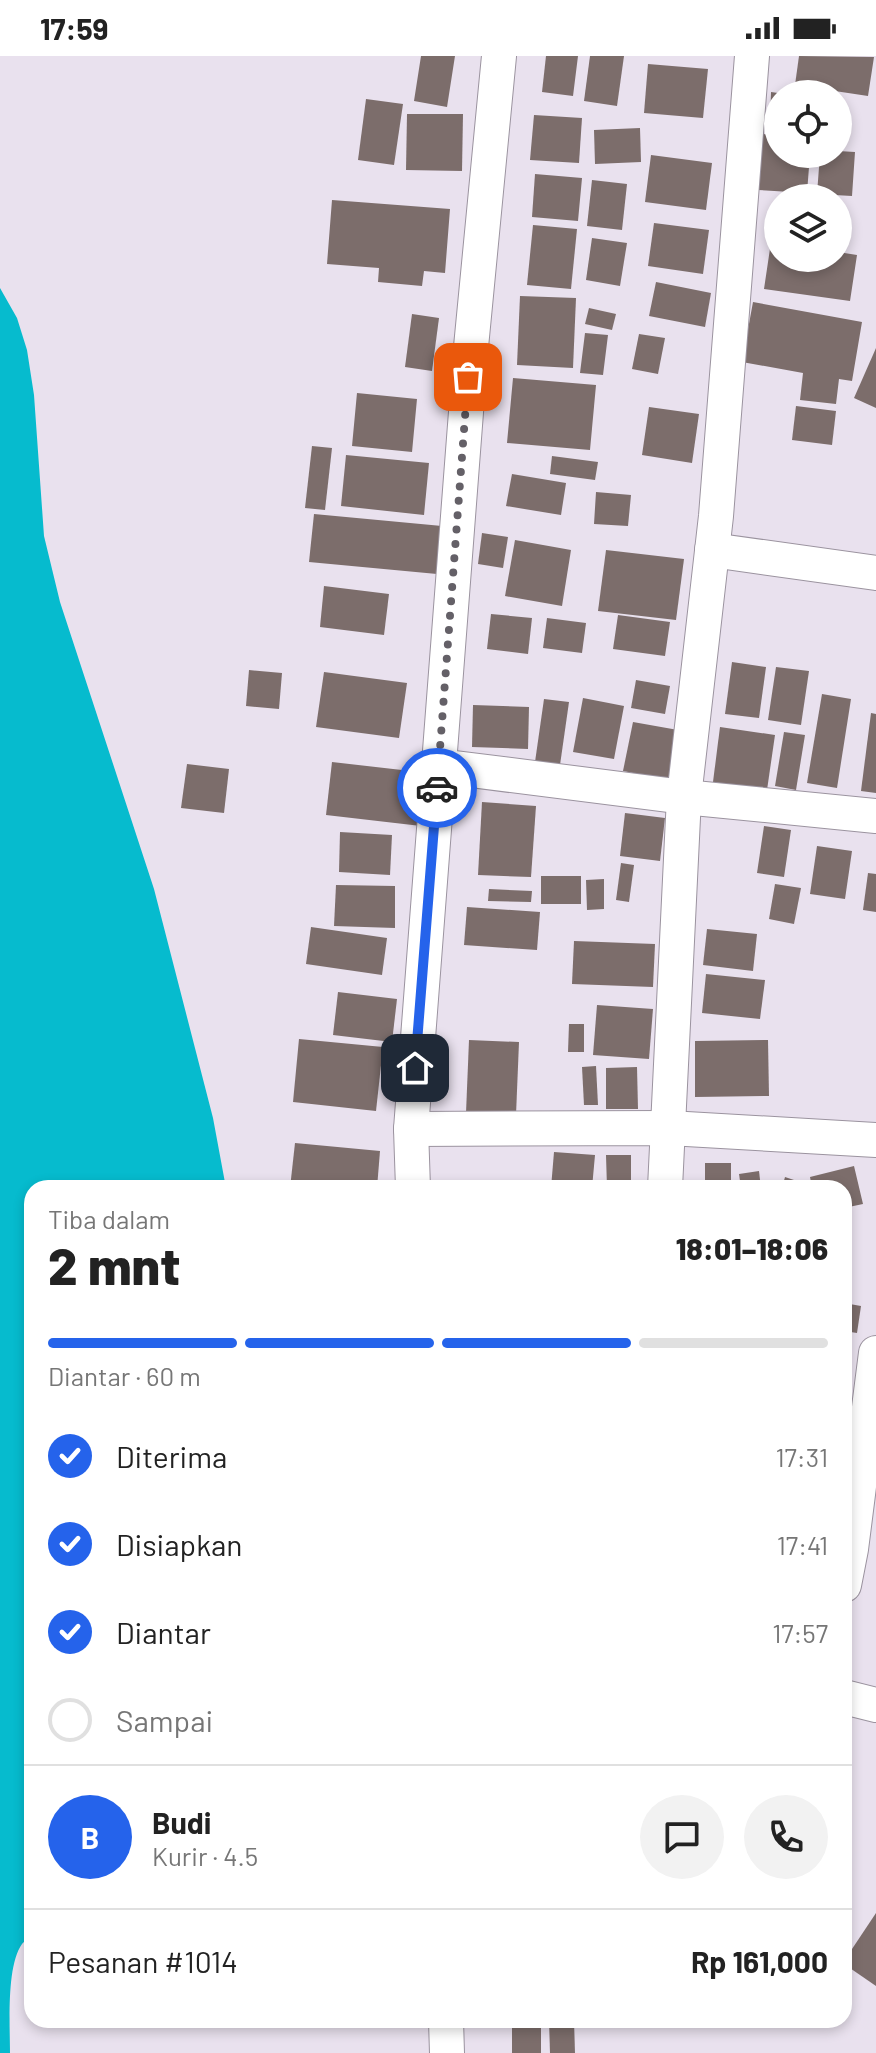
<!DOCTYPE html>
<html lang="id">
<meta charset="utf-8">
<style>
body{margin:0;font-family:Barlow,sans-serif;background:#f2f2f2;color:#222;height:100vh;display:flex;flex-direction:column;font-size:30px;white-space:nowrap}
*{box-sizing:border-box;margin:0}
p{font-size:26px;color:#767676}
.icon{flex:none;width:44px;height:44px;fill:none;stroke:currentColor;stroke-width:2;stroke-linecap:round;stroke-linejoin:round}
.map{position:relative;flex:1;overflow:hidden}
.side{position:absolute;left:24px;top:1124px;width:828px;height:848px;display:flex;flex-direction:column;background:#fff;border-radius:24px;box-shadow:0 4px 12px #0003}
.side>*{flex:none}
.controls{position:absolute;left:764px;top:24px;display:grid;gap:16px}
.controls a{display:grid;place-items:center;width:88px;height:88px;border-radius:50%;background:#fff;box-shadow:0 4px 12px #0003;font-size:40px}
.pin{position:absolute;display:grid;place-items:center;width:68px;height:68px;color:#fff;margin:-34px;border-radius:16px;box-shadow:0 4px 12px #0006}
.courier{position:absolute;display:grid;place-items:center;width:80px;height:80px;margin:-40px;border:6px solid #2563eb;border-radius:50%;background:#fff;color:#222;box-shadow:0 2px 10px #0007}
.head em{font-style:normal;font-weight:800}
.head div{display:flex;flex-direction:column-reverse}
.head{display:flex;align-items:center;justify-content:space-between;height:136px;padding:0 24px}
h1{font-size:52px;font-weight:800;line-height:60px}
.bar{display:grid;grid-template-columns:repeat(4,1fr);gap:12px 8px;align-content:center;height:96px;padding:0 24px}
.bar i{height:10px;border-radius:6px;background:#e0e0e0}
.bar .current{background:#2563eb}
.bar p{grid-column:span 4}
.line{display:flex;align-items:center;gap:20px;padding:0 24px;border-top:2px solid #e0e0e0}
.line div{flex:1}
.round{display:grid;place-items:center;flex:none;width:84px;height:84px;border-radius:42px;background:#f2f2f2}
ol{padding:0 24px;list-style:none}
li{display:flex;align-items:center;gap:24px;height:88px}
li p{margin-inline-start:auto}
li .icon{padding:8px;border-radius:50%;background:#2563eb;color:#fff;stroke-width:4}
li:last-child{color:#767676}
li i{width:44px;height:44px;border:4px solid #e0e0e0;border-radius:50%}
.status{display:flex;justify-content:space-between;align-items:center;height:56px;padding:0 40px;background:#fff;direction:ltr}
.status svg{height:22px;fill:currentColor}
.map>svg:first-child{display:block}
.water{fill:#06bbce}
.building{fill:#7c6d6b}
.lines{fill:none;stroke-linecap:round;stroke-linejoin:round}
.minor-casing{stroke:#9b939f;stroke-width:36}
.minor{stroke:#fff;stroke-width:34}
.done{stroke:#646067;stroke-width:8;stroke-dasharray:0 14.4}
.route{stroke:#2563eb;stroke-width:10}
</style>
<div class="status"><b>17:59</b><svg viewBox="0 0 49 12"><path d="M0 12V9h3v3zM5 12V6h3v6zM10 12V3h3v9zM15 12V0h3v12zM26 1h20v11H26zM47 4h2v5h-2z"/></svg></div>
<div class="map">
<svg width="876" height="1997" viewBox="0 0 876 1997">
<rect width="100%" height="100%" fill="#e9e1ee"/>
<path class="water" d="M 0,232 L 17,262 L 27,294 L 34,339 L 44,480 L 60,546 L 154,833 L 213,1062 L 226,1132 L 32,1132 L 32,1880 C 29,1883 24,1885 22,1888 C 6,1910 10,1971 10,1997 L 0,1997 Z"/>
<g class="building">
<polygon points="421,0 455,0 447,51 414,45"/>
<polygon points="546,0 578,0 573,40 542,36"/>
<polygon points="590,0 624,0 617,50 584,45"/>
<polygon points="799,0 874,1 868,40 795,29"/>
<polygon points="648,8 708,13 703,62 644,57"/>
<polygon points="771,36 778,37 778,69 770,69"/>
<polygon points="366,43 403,48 394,109 358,104"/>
<polygon points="407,58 463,58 462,115 406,114"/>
<polygon points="534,59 582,62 579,107 530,104"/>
<polygon points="640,72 641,106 595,108 594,74"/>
<polygon points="762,78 778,79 778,98 810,98 807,137 758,134"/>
<polygon points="838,95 855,96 852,140 817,138 820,98 838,98"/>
<polygon points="651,99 712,107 706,154 645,146"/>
<polygon points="535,118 582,122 578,165 532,161"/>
<polygon points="592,124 627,128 622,174 587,170"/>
<polygon points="332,144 450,153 445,217 424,215 422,230 378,226 379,212 327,208"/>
<polygon points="654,167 709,174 703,218 648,210"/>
<polygon points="533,169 577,173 571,233 527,229"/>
<polygon points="592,182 627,187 620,230 586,224"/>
<polygon points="771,186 778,187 778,202 838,202 838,196 857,199 850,245 764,233"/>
<polygon points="656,226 711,237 705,271 649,260"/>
<polygon points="520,240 576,242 573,312 517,309"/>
<polygon points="753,246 862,266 852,325 839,323 836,348 800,344 803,317 742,306"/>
<polygon points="589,252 616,258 612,274 585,268"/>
<polygon points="412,258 439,262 432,315 405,311"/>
<polygon points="585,277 608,279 603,319 580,317"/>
<polygon points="639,278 665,282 658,318 632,313"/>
<polygon points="876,292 876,352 854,342"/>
<polygon points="513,322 596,329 590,394 507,387"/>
<polygon points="357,337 417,343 412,396 352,390"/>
<polygon points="796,350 836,355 832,389 792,384"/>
<polygon points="649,351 699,358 692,407 642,399"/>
<polygon points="312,390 332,392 325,454 305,452"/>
<polygon points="346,399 429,407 424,459 341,450"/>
<polygon points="552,400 598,406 595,424 550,418"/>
<polygon points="512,418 566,427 561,459 506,450"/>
<polygon points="596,436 631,439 628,470 594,468"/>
<polygon points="314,458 442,470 437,518 309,506"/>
<polygon points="482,477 508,481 503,512 478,508"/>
<polygon points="515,484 571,494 562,550 505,540"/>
<polygon points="606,494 684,503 676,564 598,555"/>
<polygon points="324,530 389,538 384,579 320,571"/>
<polygon points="491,558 532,562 528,598 487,593"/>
<polygon points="618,559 670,566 665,600 613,593"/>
<polygon points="547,562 586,567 582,597 543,592"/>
<polygon points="732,606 766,611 759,662 725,658"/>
<polygon points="776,611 809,615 801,669 768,664"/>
<polygon points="249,614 282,617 279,653 246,650"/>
<polygon points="324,616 407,627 399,682 316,671"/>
<polygon points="636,624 670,630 665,658 631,652"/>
<polygon points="822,638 851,643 837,732 807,727"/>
<polygon points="583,642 624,650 614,703 573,696"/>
<polygon points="544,643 569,646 560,709 535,706"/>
<polygon points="473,649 529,651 528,693 472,691"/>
<polygon points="871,657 876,658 876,737 861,735"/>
<polygon points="633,666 678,674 668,724 623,715"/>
<polygon points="720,671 775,679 767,734 713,726"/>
<polygon points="784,676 805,679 796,734 775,730"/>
<polygon points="332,706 428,717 421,770 326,759"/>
<polygon points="187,708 229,713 224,757 181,752"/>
<polygon points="482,746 536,750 531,821 478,819"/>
<polygon points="625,757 665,762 660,805 620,800"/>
<polygon points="764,770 791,774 784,821 757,817"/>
<polygon points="340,776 392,779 390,819 339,816"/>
<polygon points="817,790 852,795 845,843 810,838"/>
<polygon points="621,807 634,809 629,846 616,844"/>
<polygon points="868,817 876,818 876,856 863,854"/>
<rect x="541" y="820" width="40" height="28"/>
<polygon points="604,823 604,853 587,854 586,824"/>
<polygon points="775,828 801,832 794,868 769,863"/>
<polygon points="336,829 395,830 395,872 334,870"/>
<polygon points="489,833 532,835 531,846 488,845"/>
<polygon points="467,851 540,856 537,894 464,889"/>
<polygon points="311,871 387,882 382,919 306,908"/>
<polygon points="707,873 757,878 753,915 703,909"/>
<polygon points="574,885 655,888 653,931 572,928"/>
<polygon points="706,918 765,924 760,963 702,957"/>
<polygon points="338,936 397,943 392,986 333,979"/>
<polygon points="597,949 653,953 649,1003 593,999"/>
<polygon points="569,968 584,968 584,996 568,996"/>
<polygon points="299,983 383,991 376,1055 293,1046"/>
<polygon points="469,984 519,986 516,1059 466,1057"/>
<polygon points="768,984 769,1040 695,1041 695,985"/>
<polygon points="596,1010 598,1049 584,1049 582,1011"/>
<polygon points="637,1011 638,1053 606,1053 606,1012"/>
<polygon points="295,1087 380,1095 377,1132 290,1132"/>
<polygon points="554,1096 595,1099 592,1132 551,1132"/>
<polygon points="606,1099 631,1099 631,1132 607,1132"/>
<rect x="705" y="1107" width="26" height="25"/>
<polygon points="854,1110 863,1148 844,1152 844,1132 812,1132 810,1121"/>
<polygon points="759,1115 761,1132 741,1132 739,1118"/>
<polygon points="785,1121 806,1128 805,1132 782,1132"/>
<polygon points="844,1247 861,1250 857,1277 844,1275"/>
<polygon points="876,1857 876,1930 844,1908 844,1905"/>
<rect x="512" y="1964" width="29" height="33"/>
<polygon points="549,1964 574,1964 575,1997 550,1997"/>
</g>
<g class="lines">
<defs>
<g id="minor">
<polyline points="712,494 876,517"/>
<polyline points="439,710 684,741 876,760"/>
<polyline points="411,1073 669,1072 876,1084"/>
<polyline points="413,1132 411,1073 471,291 499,0"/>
<polyline points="665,1132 684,741 716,460 752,0"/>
<polyline points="844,1529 851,1493 876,1297"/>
<polyline points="844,1641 876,1649"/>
<polyline points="446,1964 447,1997"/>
</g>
</defs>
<use href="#minor" class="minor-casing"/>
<use href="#minor" class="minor"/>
</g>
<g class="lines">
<polyline class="done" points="437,732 468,321"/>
<polyline class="route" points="415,1012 437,732"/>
</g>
</svg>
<div class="controls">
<a><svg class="icon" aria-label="locate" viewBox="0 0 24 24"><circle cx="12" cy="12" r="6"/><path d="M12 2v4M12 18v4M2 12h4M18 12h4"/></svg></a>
<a><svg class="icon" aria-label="layers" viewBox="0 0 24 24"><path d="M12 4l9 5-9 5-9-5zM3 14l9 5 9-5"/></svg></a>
</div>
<div class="pin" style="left:468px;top:321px;background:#ea580c"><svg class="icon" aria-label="bag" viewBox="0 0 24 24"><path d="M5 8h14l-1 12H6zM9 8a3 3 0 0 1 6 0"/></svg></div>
<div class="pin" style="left:415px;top:1012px;background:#1f2937"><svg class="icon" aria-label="home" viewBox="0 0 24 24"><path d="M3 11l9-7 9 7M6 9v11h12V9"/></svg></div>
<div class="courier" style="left:437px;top:732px"><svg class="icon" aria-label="car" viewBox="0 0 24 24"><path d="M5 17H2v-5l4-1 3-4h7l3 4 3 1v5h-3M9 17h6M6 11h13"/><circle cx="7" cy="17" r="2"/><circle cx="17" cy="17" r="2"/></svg></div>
<section class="side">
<div class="head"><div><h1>2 mnt</h1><p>Tiba dalam</p></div><em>18:01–18:06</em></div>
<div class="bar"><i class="current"></i><i class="current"></i><i class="current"></i><i></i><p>Diantar · 60 m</p></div>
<ol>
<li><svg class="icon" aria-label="check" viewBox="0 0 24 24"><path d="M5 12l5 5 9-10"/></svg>Diterima<p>17:31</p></li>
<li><svg class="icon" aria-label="check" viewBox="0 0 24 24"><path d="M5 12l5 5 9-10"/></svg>Disiapkan<p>17:41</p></li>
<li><svg class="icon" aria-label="check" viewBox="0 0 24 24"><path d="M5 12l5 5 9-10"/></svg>Diantar<p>17:57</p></li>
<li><i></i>Sampai</li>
</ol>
<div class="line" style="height:144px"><b class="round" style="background:#2563eb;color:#fff">B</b><div><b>Budi</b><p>Kurir · 4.5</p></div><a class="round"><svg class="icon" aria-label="chat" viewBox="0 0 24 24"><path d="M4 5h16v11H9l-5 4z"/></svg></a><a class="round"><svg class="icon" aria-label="phone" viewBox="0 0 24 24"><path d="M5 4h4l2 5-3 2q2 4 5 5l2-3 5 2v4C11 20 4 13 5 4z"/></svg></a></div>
<div class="line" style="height:104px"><div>Pesanan #1014</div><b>Rp 161,000</b></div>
</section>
</div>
